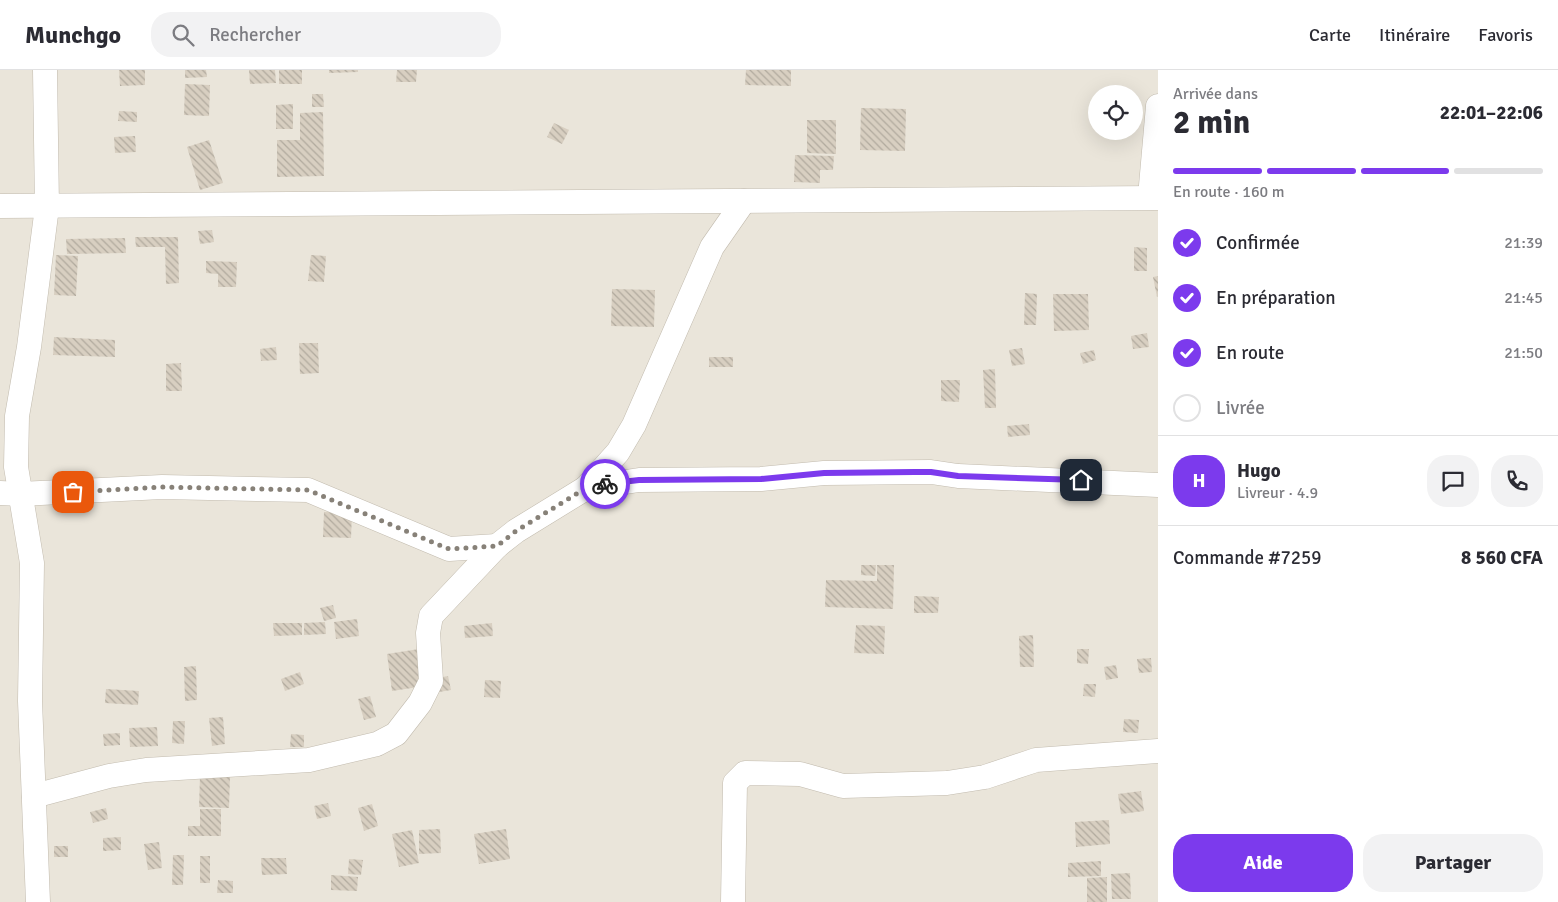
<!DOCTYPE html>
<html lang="fr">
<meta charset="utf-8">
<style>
body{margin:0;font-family:Signika,sans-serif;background:#f2f2f3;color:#2b2b33;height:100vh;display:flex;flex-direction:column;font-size:19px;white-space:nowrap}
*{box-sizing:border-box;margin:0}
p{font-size:16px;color:#7c7c81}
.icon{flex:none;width:28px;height:28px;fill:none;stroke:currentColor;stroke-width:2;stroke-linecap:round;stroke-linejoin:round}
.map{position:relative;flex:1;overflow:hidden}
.side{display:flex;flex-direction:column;background:#fff;width:400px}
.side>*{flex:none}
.buttons{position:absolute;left:1088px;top:15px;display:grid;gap:10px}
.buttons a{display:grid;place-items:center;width:55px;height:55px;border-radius:50%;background:#fff;box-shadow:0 5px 20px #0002;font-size:25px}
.pin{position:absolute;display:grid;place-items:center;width:42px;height:42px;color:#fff;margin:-21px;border-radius:10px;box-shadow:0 2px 8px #0006}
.courier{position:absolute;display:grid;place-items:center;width:50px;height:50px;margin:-25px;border:4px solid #7c3aed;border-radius:50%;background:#fff;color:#222;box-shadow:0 1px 6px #0007}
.summary em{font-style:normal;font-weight:800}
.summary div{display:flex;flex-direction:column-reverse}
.summary{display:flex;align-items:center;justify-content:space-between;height:85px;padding:0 15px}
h1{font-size:32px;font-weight:800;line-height:38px}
.bar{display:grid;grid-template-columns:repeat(4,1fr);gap:8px 5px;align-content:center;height:60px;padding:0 15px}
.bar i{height:6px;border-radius:4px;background:#e1e1e2}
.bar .active{background:#7c3aed}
.bar p{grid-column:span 4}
.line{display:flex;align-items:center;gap:12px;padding:0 15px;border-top:1px solid #e1e1e2}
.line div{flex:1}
.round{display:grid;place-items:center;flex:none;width:52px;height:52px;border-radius:20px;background:#f2f2f3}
ol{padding:0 15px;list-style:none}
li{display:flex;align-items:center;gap:15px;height:55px}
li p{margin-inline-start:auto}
li .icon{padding:5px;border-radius:50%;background:#7c3aed;color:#fff;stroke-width:4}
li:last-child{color:#7c7c81}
li i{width:28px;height:28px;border:2px solid #e1e1e2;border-radius:50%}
.primary-button{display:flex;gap:10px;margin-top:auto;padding:10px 15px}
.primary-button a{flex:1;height:58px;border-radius:20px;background:#7c3aed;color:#fff;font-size:20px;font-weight:800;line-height:58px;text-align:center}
.primary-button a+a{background:#f2f2f3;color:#2b2b33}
header{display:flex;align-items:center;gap:30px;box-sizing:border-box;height:70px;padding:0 25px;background:#fff;border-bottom:1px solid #e1e1e2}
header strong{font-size:24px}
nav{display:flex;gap:28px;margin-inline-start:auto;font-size:18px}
.search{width:350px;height:45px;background:#f2f2f3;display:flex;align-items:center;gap:12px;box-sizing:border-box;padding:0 18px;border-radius:20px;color:#7c7c81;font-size:19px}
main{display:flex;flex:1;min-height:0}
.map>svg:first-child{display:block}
.residential{fill:#eae5da;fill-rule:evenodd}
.building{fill:url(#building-back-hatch)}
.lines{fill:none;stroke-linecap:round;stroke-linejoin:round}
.minor-casing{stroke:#c2bbae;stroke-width:25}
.minor{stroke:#fff;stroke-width:24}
.done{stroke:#878178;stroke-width:5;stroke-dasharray:0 9}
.route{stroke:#7c3aed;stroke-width:6}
</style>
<header>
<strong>Munchgo</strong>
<div class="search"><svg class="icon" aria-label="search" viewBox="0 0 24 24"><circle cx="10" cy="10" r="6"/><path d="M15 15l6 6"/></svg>Rechercher</div>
<nav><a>Carte</a><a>Itinéraire</a><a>Favoris</a></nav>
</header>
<main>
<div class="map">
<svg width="1158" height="832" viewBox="0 0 1158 832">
<defs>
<pattern id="building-back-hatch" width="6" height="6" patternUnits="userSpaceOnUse" patternTransform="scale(1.25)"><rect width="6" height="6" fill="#d8cfc1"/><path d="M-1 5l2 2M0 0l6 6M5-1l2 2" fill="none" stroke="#b1aa9e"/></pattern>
</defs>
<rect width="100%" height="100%" fill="#f6f3ec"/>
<path class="residential" d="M 0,0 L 1158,0 L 1158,832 L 0,832 ZM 1096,24 L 1134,24 L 1134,61 L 1096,61 Z"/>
<g class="building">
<polygon points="119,0 145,0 145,15 120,16"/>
<polygon points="185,0 206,0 207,7 185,8"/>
<polygon points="249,0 275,0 276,13 250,14"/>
<rect x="279" y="0" width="23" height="14"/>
<polygon points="329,0 358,0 358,2 329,3"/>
<polygon points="397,0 417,0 416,12 396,12"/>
<polygon points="746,0 791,0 791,16 745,15"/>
<polygon points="185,14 210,15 209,46 184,45"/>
<polygon points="312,24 323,24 324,37 312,37"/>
<polygon points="293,34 293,59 276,59 276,35"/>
<polygon points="861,38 906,39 905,81 860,80"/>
<polygon points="119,41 137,42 137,52 118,51"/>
<polygon points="323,42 324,106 277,107 277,70 300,70 300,43"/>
<polygon points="807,50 836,50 836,84 807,83"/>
<polygon points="554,53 569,60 562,74 547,67"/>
<polygon points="135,66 136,82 115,83 114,67"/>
<polygon points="209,70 223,113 200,120 187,77"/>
<polygon points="795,85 834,86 833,100 820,100 820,113 794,112"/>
<polygon points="212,160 214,172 200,174 198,161"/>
<polygon points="135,167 178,167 179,213 166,214 165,177 136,177"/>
<polygon points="125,168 126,183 67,184 66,169"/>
<polygon points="1134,177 1147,178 1147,201 1134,201"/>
<polygon points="56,185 78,186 76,226 54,225"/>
<polygon points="311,185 326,186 324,212 308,211"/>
<polygon points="206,191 237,192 236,217 218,217 218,204 206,203"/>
<polygon points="1158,206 1158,226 1157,227 1153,207"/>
<polygon points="612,219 655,220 654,257 611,256"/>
<polygon points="1025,223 1037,224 1036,255 1024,255"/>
<polygon points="1053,224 1088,224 1089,260 1054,261"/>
<polygon points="1147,263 1149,277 1133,279 1131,266"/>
<polygon points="54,267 115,270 115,287 53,285"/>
<polygon points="299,273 318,273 319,303 300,304"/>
<polygon points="276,277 277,290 261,291 260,279"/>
<polygon points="1022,278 1025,294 1012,296 1009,280"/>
<polygon points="1094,280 1096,290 1083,294 1080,283"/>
<rect x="709" y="287" width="24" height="10"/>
<polygon points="181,293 182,321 166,321 166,294"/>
<polygon points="995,299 996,338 985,338 983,300"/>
<polygon points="941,310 960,310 959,332 941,331"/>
<polygon points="1029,354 1030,365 1008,367 1007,356"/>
<polygon points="324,442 352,443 351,468 323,467"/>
<polygon points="861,495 876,495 875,506 861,505"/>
<polygon points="877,495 894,495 893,539 825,537 826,510 877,511"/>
<polygon points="914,526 939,527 938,543 914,543"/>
<polygon points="333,535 336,548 324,551 320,538"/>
<polygon points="357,549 359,566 336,569 334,552"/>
<polygon points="325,552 326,564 304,565 304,553"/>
<polygon points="273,553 302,553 302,565 274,566"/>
<polygon points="492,553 493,566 465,568 464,556"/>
<polygon points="856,555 885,556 884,584 854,583"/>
<polygon points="1033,565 1034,597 1020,597 1019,566"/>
<polygon points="419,579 425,616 392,621 387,584"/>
<polygon points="1077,579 1089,579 1088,594 1077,593"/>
<polygon points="1151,588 1152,602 1139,603 1137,589"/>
<polygon points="1116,595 1118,608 1106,610 1104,597"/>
<polygon points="196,596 197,630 185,631 184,597"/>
<polygon points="300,602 304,614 285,621 281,609"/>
<polygon points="448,606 451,620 439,622 437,608"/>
<polygon points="485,610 501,611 500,628 484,627"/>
<polygon points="1084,614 1096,614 1095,627 1083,626"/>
<polygon points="106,619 139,621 138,635 105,633"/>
<polygon points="370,626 376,647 364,650 358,629"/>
<polygon points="223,647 225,674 212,676 209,648"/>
<polygon points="1124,649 1139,650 1138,663 1123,662"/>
<polygon points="173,651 185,651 184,674 172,673"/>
<polygon points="157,657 158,676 130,677 129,658"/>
<polygon points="120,663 120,675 104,676 103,664"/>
<polygon points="291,664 304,665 304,677 290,677"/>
<polygon points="200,705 230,706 229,738 199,737"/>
<polygon points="1141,721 1144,741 1121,744 1118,724"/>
<polygon points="328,733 331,746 317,749 314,736"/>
<polygon points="372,734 378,756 364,761 358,738"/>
<polygon points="106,738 108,749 93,753 90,742"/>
<polygon points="200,739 221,739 221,766 188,766 188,756 200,756"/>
<polygon points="1109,750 1110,774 1076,777 1075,752"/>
<polygon points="440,759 441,783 419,784 419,760"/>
<polygon points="506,759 510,789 479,794 474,764"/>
<polygon points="412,760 419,793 399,797 392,764"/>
<polygon points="121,767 121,780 103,781 103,768"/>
<polygon points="159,772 162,798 148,800 144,774"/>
<rect x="54" y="776" width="14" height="11"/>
<polygon points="173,785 184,785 183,815 172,815"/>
<rect x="200" y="786" width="10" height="27"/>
<polygon points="261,788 286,788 287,804 262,805"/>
<polygon points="349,789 363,790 361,805 348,804"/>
<polygon points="1101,791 1101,806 1068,807 1068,793"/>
<polygon points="1130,803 1131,829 1112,829 1111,804"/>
<polygon points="331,805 358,807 357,821 331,820"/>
<polygon points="1107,807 1107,832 1087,832 1087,808"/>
<polygon points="218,810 233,811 233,823 217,823"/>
</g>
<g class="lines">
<defs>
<g id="minor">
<polyline points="1150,127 1158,36"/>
<polyline points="0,136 1158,128"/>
<polyline points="586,418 618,382 634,355 712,177 744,131"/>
<polyline points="0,423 20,424 162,417 308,420 449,479 497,476"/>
<polyline points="34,726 109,706 146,700 309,690 377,674 396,664 420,633 431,611 428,563 431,546 497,476 516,461 586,418 639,410 761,409 824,403 931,402 958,406 1158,415"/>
<polyline points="38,832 30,631 32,493 16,397 17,346 29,277 47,137 45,0"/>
<polyline points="733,832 735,713 745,703 800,704 843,716 947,713 985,707 1036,690 1158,681"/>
</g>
</defs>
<use href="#minor" class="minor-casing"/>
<use href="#minor" class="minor"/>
</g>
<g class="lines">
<polyline class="done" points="73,422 162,417 308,420 449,479 497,476 516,461 586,418 605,414"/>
<polyline class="route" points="605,414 639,410 761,409 824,403 914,402 931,402 958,406 1081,410"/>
</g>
</svg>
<div class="buttons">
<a><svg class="icon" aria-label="locate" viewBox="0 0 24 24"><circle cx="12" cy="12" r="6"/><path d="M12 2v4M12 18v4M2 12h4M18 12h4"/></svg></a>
</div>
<div class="pin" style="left:73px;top:422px;background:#ea580c"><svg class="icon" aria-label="bag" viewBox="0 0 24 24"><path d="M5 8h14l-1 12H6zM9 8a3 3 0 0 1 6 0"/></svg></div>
<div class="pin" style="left:1081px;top:410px;background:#1f2937"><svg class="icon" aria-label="home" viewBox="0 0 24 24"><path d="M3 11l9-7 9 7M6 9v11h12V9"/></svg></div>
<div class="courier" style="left:605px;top:414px"><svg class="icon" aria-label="bike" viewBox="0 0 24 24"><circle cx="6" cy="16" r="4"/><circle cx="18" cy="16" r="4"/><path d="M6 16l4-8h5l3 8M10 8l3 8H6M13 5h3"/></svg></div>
</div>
<section class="side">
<div class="summary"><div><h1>2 min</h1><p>Arrivée dans</p></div><em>22:01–22:06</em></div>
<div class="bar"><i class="active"></i><i class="active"></i><i class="active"></i><i></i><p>En route · 160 m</p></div>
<ol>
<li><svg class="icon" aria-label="check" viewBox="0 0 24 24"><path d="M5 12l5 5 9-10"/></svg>Confirmée<p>21:39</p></li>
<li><svg class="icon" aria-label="check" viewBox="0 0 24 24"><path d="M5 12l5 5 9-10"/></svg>En préparation<p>21:45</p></li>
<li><svg class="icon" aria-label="check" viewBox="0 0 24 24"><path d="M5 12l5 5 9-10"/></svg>En route<p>21:50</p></li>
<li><i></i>Livrée</li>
</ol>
<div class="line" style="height:90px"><b class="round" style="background:#7c3aed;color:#fff">H</b><div><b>Hugo</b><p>Livreur · 4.9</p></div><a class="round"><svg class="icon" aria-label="chat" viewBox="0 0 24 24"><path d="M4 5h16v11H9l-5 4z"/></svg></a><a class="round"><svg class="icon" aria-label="phone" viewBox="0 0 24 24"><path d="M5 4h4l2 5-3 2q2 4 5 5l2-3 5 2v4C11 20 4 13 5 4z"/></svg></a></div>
<div class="line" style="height:65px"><div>Commande #7259</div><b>8 560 CFA</b></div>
<div class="primary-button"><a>Aide</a><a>Partager</a></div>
</section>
</main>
